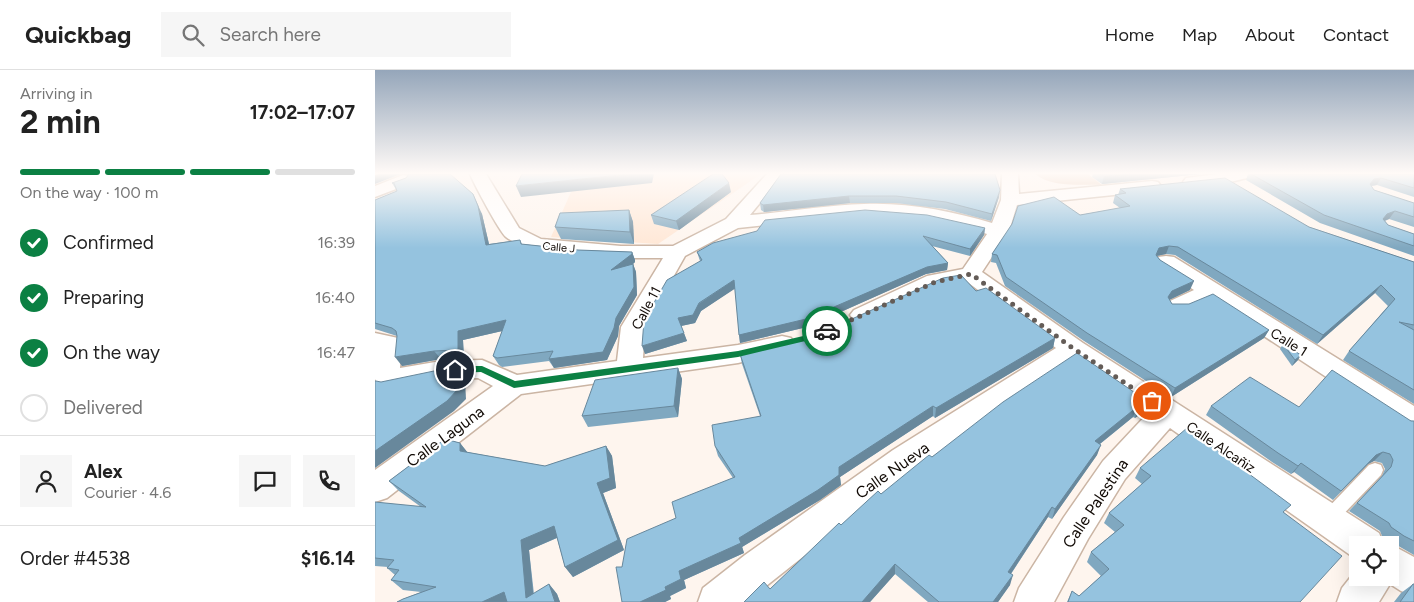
<!DOCTYPE html>
<meta charset="utf-8">
<style>
body{margin:0;font-family:Figtree,sans-serif;background:#f6f6f6;color:#222;height:100vh;display:flex;flex-direction:column;font-size:19px;white-space:nowrap}
*{box-sizing:border-box;margin:0}
p{font-size:16px;color:#767676}
.icon{flex:none;width:28px;height:28px;fill:none;stroke:currentColor;stroke-width:2;stroke-linecap:round;stroke-linejoin:round}
.map{position:relative;flex:1;overflow:hidden}
.drawer{display:flex;flex-direction:column;background:#fff;width:375px}
.drawer>*{flex:none}
.fabs{position:absolute;left:974px;top:466px;display:grid;gap:10px}
.fabs a{display:grid;place-items:center;width:50px;height:50px;border-radius:0px;background:#fff;box-shadow:0 5px 20px #0002;font-size:25px}
.pin{position:absolute;display:grid;place-items:center;width:42px;height:42px;color:#fff;margin:-21px;border:2px solid #fff;border-radius:50%;box-shadow:0 1px 5px #0007}
.courier{position:absolute;display:grid;place-items:center;width:50px;height:50px;margin:-25px;border:4px solid #0b8043;border-radius:50%;background:#fff;color:#222;box-shadow:0 1px 6px #0007}
.headline em{font-style:normal;font-weight:700}
.headline div{display:flex;flex-direction:column-reverse}
.headline{display:flex;align-items:center;justify-content:space-between;height:85px;padding:0 20px}
h1{font-size:32px;font-weight:700;line-height:38px}
.bar{display:grid;grid-template-columns:repeat(4,1fr);gap:8px 5px;align-content:center;height:60px;padding:0 20px}
.bar i{height:6px;border-radius:4px;background:#e0e0e0}
.bar .active{background:#0b8043}
.bar p{grid-column:span 4}
.line{display:flex;align-items:center;gap:12px;padding:0 20px;border-top:1px solid #e0e0e0}
.line div{flex:1}
.round{display:grid;place-items:center;flex:none;width:52px;height:52px;border-radius:0px;background:#f6f6f6}
ol{padding:0 20px;list-style:none}
li{display:flex;align-items:center;gap:15px;height:55px}
li p{margin-inline-start:auto}
li .icon{padding:5px;border-radius:50%;background:#0b8043;color:#fff;stroke-width:4}
li:last-child{color:#767676}
li i{width:28px;height:28px;border:2px solid #e0e0e0;border-radius:50%}
header{display:flex;align-items:center;gap:30px;box-sizing:border-box;height:70px;padding:0 25px;background:#fff;border-bottom:1px solid #e0e0e0}
header strong{font-size:24px}
nav{display:flex;gap:28px;margin-inline-start:auto;font-size:18px}
.search{width:350px;height:45px;background:#f6f6f6;display:flex;align-items:center;gap:12px;box-sizing:border-box;padding:0 18px;border-radius:0px;color:#767676;font-size:19px}
main{display:flex;flex:1;min-height:0}
.map>svg:first-child{display:block}
.built{fill:#ffe7d5}
.green{fill:#e2bfa5}
.lines{fill:none;stroke-linecap:round;stroke-linejoin:round}
.lane-casing{stroke:#cbb5a4;stroke-width:3}
.street-casing{stroke:#cbb5a4;stroke-width:3}
.lane{fill:#fff;fill-rule:evenodd}
.street{fill:#fff;fill-rule:evenodd}
.wall{fill:#80a8c0}
.shaded-wall{fill:#68889c}
.building{fill:#95c3df;stroke:#68889c}
.route{fill:#0b8043}
.done{stroke:#645c57;stroke-width:5;stroke-dasharray:0 9}
.labels{text-anchor:middle;stroke-width:4.5;stroke-linejoin:round;paint-order:stroke}
.far-street-label{font-size:11px;fill:#110a05;stroke:#fff}
.street-label{font-size:14px;fill:#110a05;stroke:#fff}
.near-street-label{font-size:16px;fill:#110a05;stroke:#fff}
</style>
<header>
<strong>Quickbag</strong>
<div class="search"><svg class="icon" aria-label="search" viewBox="0 0 24 24"><circle cx="10" cy="10" r="6"/><path d="M15 15l6 6"/></svg>Search here</div>
<nav><a>Home</a><a>Map</a><a>About</a><a>Contact</a></nav>
</header>
<main>
<section class="drawer">
<div class="headline"><div><h1>2 min</h1><p>Arriving in</p></div><em>17:02–17:07</em></div>
<div class="bar"><i class="active"></i><i class="active"></i><i class="active"></i><i></i><p>On the way · 100 m</p></div>
<ol>
<li><svg class="icon" aria-label="check" viewBox="0 0 24 24"><path d="M5 12l5 5 9-10"/></svg>Confirmed<p>16:39</p></li>
<li><svg class="icon" aria-label="check" viewBox="0 0 24 24"><path d="M5 12l5 5 9-10"/></svg>Preparing<p>16:40</p></li>
<li><svg class="icon" aria-label="check" viewBox="0 0 24 24"><path d="M5 12l5 5 9-10"/></svg>On the way<p>16:47</p></li>
<li><i></i>Delivered</li>
</ol>
<div class="line" style="height:90px"><a class="round"><svg class="icon" aria-label="person" viewBox="0 0 24 24"><circle cx="12" cy="8" r="4"/><path d="M4 21q1-7 8-7t8 7"/></svg></a><div><b>Alex</b><p>Courier · 4.6</p></div><a class="round"><svg class="icon" aria-label="chat" viewBox="0 0 24 24"><path d="M4 5h16v11H9l-5 4z"/></svg></a><a class="round"><svg class="icon" aria-label="phone" viewBox="0 0 24 24"><path d="M5 4h4l2 5-3 2q2 4 5 5l2-3 5 2v4C11 20 4 13 5 4z"/></svg></a></div>
<div class="line" style="height:65px"><div>Order #4538</div><b>$16.14</b></div>
</section>
<div class="map">
<svg width="1039" height="532" viewBox="0 0 1039 532">
<rect width="100%" height="100%" fill="#fef5ee"/>
<polygon class="built" points="204,104 386,104 283,174 176,167"/>
<path class="green" d="M 660,104 L 713,104 L 727,115 C 706,114 677,118 660,104 Z"/>
<g class="lines">
<defs>
<polygon id="lane" points="1000,393 1006,395 1008,400 1006,405 959,454 953,457 947,454 944,449 947,444 994,395"/>
<g id="street">
<path d="M 95,104 L 111,104 L 144,158 L 166,169 L 246,176 L 298,176 L 351,149 L 392,104 L 409,104 L 375,145 C 413,142 451,135 489,134 C 531,132 577,141 617,153 L 626,130 L 627,104 L 643,104 L 644,124 L 777,111 L 783,112 L 786,116 L 783,120 L 777,121 L 642,135 L 634,161 L 607,202 L 708,273 L 1004,463 L 1009,475 L 982,475 L 982,488 L 978,487 L 795,358 L 750,409 L 713,469 L 679,532 L 639,532 L 644,518 L 689,447 L 728,391 L 773,343 L 699,291 L 540,398 L 371,532 L 323,532 L 328,518 L 370,485 L 518,380 L 681,278 L 591,211 L 567,216 L 495,250 L 487,253 L 479,250 L 475,245 L 479,240 L 552,206 L 588,199 L 612,164 L 581,154 L 535,148 L 490,145 L 363,158 L 310,186 L 270,257 L 268,288 L 363,275 L 407,266 L 416,268 L 420,274 L 416,280 L 363,293 L 146,324 L 12,428 L 0,432 L 0,400 L 118,316 L 103,308 L 66,309 L 14,320 L 4,317 L 0,309 L 0,263 L 23,268 L 27,274 L 25,298 L 66,291 L 107,290 L 142,305 L 242,291 L 246,257 L 288,188 C 250,188 160,190 131,167 C 124,161 99,114 95,104 Z"/>
<path d="M 843,104 L 874,104 L 872,108 C 854,112 829,120 811,116 L 808,112 L 811,108 Z"/>
<polygon points="28,105 34,106 37,110 34,114 0,127 0,116"/>
<path d="M 791,186 L 799,187 L 1039,336 L 1039,361 L 1029,358 L 834,230 C 821,236 809,245 795,241 L 791,236 L 795,231 L 819,220 L 783,197 L 780,192 L 783,187 Z"/>
<polygon points="1015,474 1039,487 1039,526 1026,521 1015,514 1004,532 962,532 967,518 982,499 982,508 1015,508"/>
</g>
</defs>
<use href="#lane" class="lane-casing"/>
<use href="#street" class="street-casing"/>
<use href="#lane" class="lane"/>
<use href="#street" class="street"/>
</g>
<g class="wall">
<polygon points="30,104 75,104 107,144 114,174 145,170 147,174 203,180 257,182 260,190 260,192 258,194 261,202 262,225 244,256 243,266 232,290 179,298 174,291 127,297 124,295 118,286 127,261 88,270 89,289 66,289 27,296 22,266 0,259 0,130 22,121 17,113 31,108 34,104"/>
<polygon points="406,104 624,127 616,151 570,139 521,133 475,133 389,142 386,140 385,133"/>
<polygon points="718,104 826,104 727,114 717,107"/>
<polygon points="873,104 1039,104 1039,127 1002,115 996,116 999,120 1039,133 1039,157 1014,149 1010,151 1013,155 1039,164 1039,186 945,153 871,110"/>
<polygon points="745,119 934,157 1039,192 1039,334 968,290 974,281 1013,236 1000,223 942,274 800,185 791,184 782,186 785,190 815,220 794,230 797,234 894,260 889,268 796,327 709,271 630,216 621,193 616,192 617,184 705,145 745,138 738,133 740,125 743,125"/>
<polygon points="356,122 304,160 279,154 276,145"/>
<polygon points="254,140 258,152 259,174 186,169 180,157"/>
<polygon points="610,158 609,165 595,186 557,176 573,193 572,200 551,204 432,257 365,273 360,218 326,241 320,253 306,256 312,271 270,284 325,191 322,182"/>
<polygon points="601,221 680,268 678,278 560,348 558,346 465,407 466,415 445,430 367,477 369,483 309,510 311,518 295,526 296,529 290,532 247,532 247,497 301,448 358,408 343,386 340,376 385,346 367,294 365,284 439,266"/>
<polygon points="908,274 923,290 917,296 905,279"/>
<polygon points="303,298 307,309 303,347 213,357 207,346"/>
<polygon points="772,331 768,342 760,348 758,347 725,374 722,385 677,449 673,447 636,504 635,515 623,532 553,532 520,504 495,532 369,532 395,519 466,455 506,424 557,387"/>
<polygon points="836,336 924,337 1039,351 1039,485 1020,474 1007,466 1005,461 974,441 1007,406 1010,399 1007,393 999,391 993,394 958,430 919,402 916,404 897,392 831,345"/>
<polygon points="70,369 85,373 92,382 170,396 231,376 237,386 241,418 228,423 249,480 198,507 190,497 182,468 154,480 159,524 174,514 182,524 185,532 22,532 28,529 46,522 28,520 16,510 20,505 12,498 13,497 0,496 0,432 46,437 24,421 14,411"/>
<polygon points="765,398 910,443 925,532 692,532 697,521 704,526 726,506 712,492 716,482 740,462 729,453 734,443 767,414 760,408"/>
<polygon points="1038,514 1039,532 1019,532 1026,523"/>
</g>
<g class="shaded-wall">
<polygon points="3,104 26,104 0,114 0,105"/>
<polygon points="254,104 279,104 277,113 146,127 141,116"/>
<polygon points="755,104 826,104 727,114 729,106"/>
<polygon points="1006,108 1002,115 995,116 995,114 999,109"/>
<polygon points="354,113 356,122 304,160 301,151"/>
<polygon points="625,120 624,127 616,151 617,144"/>
<polygon points="98,124 107,144 116,183 111,175"/>
<polygon points="474,126 475,133 389,142 388,135"/>
<polygon points="254,140 258,152 259,174 255,162"/>
<polygon points="1020,141 1014,149 1006,152 1012,144"/>
<polygon points="610,158 609,165 595,186 595,179"/>
<polygon points="794,176 791,184 781,186 778,193 784,178"/>
<polygon points="257,182 260,190 260,192 258,194 261,202 262,225 244,256 243,266 232,290 179,298 174,289 236,200"/>
<polygon points="573,193 572,200 551,204 432,257 365,273 364,265 552,197"/>
<polygon points="359,210 361,218 326,241 320,253 306,256 303,248"/>
<polygon points="819,211 815,220 794,230 793,227 797,221"/>
<polygon points="1006,215 1000,223 942,274 948,265"/>
<polygon points="131,250 136,259 88,270 89,289 83,280 83,261"/>
<polygon points="894,260 889,268 796,327 800,318"/>
<polygon points="309,263 312,271 270,284 267,276"/>
<polygon points="680,268 678,278 560,348 561,338"/>
<polygon points="59,281 66,289 27,296 20,287"/>
<polygon points="926,285 923,290 917,296 920,290"/>
<polygon points="303,298 307,309 303,347 299,336"/>
<polygon points="83,300 90,310 91,329 79,341 0,398 0,381"/>
<polygon points="772,331 768,342 760,348 764,338"/>
<polygon points="558,336 558,346 465,407 466,415 445,430 367,477 364,468 464,397"/>
<polygon points="762,337 758,347 716,381 720,371"/>
<polygon points="85,373 93,383 85,381"/>
<polygon points="726,375 722,385 677,449 680,439"/>
<polygon points="231,376 237,386 241,418 228,423 249,480 198,507 190,497 222,413"/>
<polygon points="1008,382 999,391 993,394 958,430 1001,385"/>
<polygon points="926,393 919,402 916,404 923,396"/>
<polygon points="677,437 673,447 631,511 633,502"/>
<polygon points="179,456 186,466 154,480 159,532 151,528 146,470"/>
<polygon points="366,473 369,483 309,510 311,518 295,526 296,529 290,532 265,532 290,517 304,501"/>
<polygon points="520,494 520,504 495,532 487,532"/>
<polygon points="638,505 635,515 623,532 618,532"/>
<polygon points="174,514 182,524 185,532 180,532"/>
<polygon points="129,522 136,532 107,532"/>
</g>
<g class="building">
<polygon points="34,104 75,104 98,124 103,136 111,175 145,170 146,174 203,180 257,182 257,184 236,200 258,194 259,217 241,248 239,258 228,282 174,289 178,281 122,288 118,286 131,250 83,261 83,280 59,281 20,287 22,266 21,261 17,258 0,253 0,130 22,121 19,113 17,113 31,108"/>
<polygon points="147,104 254,104 141,116"/>
<polygon points="338,104 347,104 354,113 301,151 276,145"/>
<polygon points="406,104 620,104 625,120 617,144 571,132 521,126 474,126 388,135 385,133"/>
<polygon points="725,104 755,104 729,106"/>
<polygon points="876,104 1039,104 1039,118 1006,108 999,109 995,114 999,120 1039,133 1039,147 1020,141 1012,144 1008,149 1013,155 1039,164 1039,176 949,145"/>
<polygon points="850,108 934,157 1039,192 1039,255 1024,252 1039,260 1039,320 974,281 1020,229 1006,215 948,265 803,177 794,176 784,178 781,185 785,190 819,211 797,221 793,227 797,234 814,234 838,224 894,260 800,318 712,263 631,207 622,185 617,184 637,154 643,136 679,127 705,145 755,136 740,125 751,123 745,119"/>
<polygon points="254,140 255,162 180,157 185,143"/>
<polygon points="490,140 552,145 610,158 595,179 548,166 573,193 552,197 431,249 364,265 359,210 324,233 318,245 303,248 309,263 267,276 269,250 292,210 327,190 322,182 338,173 382,161 390,150"/>
<polygon points="586,205 601,221 611,218 680,268 561,338 558,336 464,397 464,405 443,420 364,468 366,473 304,501 306,509 290,517 291,520 265,532 247,532 241,497 247,497 252,469 301,448 297,432 360,407 340,376 337,355 386,346 365,284 439,266 568,208"/>
<polygon points="908,274 926,285 920,290"/>
<polygon points="702,283 772,331 764,338 762,337 720,371 726,375 680,439 677,437 633,502 638,505 618,532 564,532 520,494 487,532 369,532 389,512 395,519 464,453 466,455 503,421 506,424 554,385 557,387 628,332"/>
<polygon points="303,298 299,336 207,346 220,310"/>
<polygon points="83,300 83,319 72,331 0,381 0,311 1,311 6,312 59,301"/>
<polygon points="957,300 1036,351 1039,351 1039,471 1029,466 1016,457 1014,453 982,433 1016,397 1018,390 1015,384 1008,382 1001,385 966,421 926,393 923,396 903,383 836,336 875,307 924,337"/>
<polygon points="812,358 916,435 908,442 967,486 925,532 693,532 697,521 704,526 734,499 716,482 749,455 734,443 776,406 765,398"/>
<polygon points="70,369 85,373 85,381 170,396 231,376 235,408 222,413 243,470 190,497 179,456 146,470 151,528 174,514 180,532 132,532 129,522 107,532 22,532 28,529 61,517 16,510 24,500 12,498 19,490 0,488 0,432 51,437 14,411"/>
<polygon points="1038,514 1039,514 1039,532 1025,532"/>
</g>
<linearGradient id="sky" x2="0" y2="1"><stop stop-color="#95a6ba"/><stop offset="0.58" stop-color="#fffaf7"/><stop offset="1" stop-color="#fffaf7" stop-opacity="0"/></linearGradient>
<rect width="1039" height="178" fill="url(#sky)"/>
<polygon class="route" points="452,258 456,261 455,263 443,268 363,287 139,318 106,302 80,303 76,300 80,296 107,296 140,311 363,281 437,264"/>
<g class="lines">
<polyline class="done" points="452,261 560,212 596,204 699,279 777,331"/>
</g>
<g class="labels">
<g class="far-street-label">
<text transform="translate(184 177) rotate(5)" y="4">Calle J</text>
</g>
<g class="street-label">
<text transform="translate(271 238) rotate(-62)" y="5">Calle 11</text>
<text transform="translate(914 272) rotate(32)" y="5">Calle 1</text>
<text transform="translate(846 377) rotate(34)" y="5">Calle Alcañiz</text>
</g>
<g class="near-street-label">
<text transform="translate(70 366) rotate(-36)" y="6">Calle Laguna</text>
<text transform="translate(517 400) rotate(-35)" y="6">Calle Nueva</text>
<text transform="translate(720 433) rotate(-56)" y="6">Calle Palestina</text>
</g>
</g>
</svg>
<div class="fabs">
<a><svg class="icon" aria-label="locate" viewBox="0 0 24 24"><circle cx="12" cy="12" r="6"/><path d="M12 2v4M12 18v4M2 12h4M18 12h4"/></svg></a>
</div>
<div class="pin" style="left:777px;top:331px;background:#ea580c"><svg class="icon" aria-label="bag" viewBox="0 0 24 24"><path d="M5 8h14l-1 12H6zM9 8a3 3 0 0 1 6 0"/></svg></div>
<div class="pin" style="left:80px;top:300px;background:#1f2937"><svg class="icon" aria-label="home" viewBox="0 0 24 24"><path d="M3 11l9-7 9 7M6 9v11h12V9"/></svg></div>
<div class="courier" style="left:452px;top:261px"><svg class="icon" aria-label="car" viewBox="0 0 24 24"><path d="M5 17H2v-5l4-1 3-4h7l3 4 3 1v5h-3M9 17h6M6 11h13"/><circle cx="7" cy="17" r="2"/><circle cx="17" cy="17" r="2"/></svg></div>
</div>
</main>
